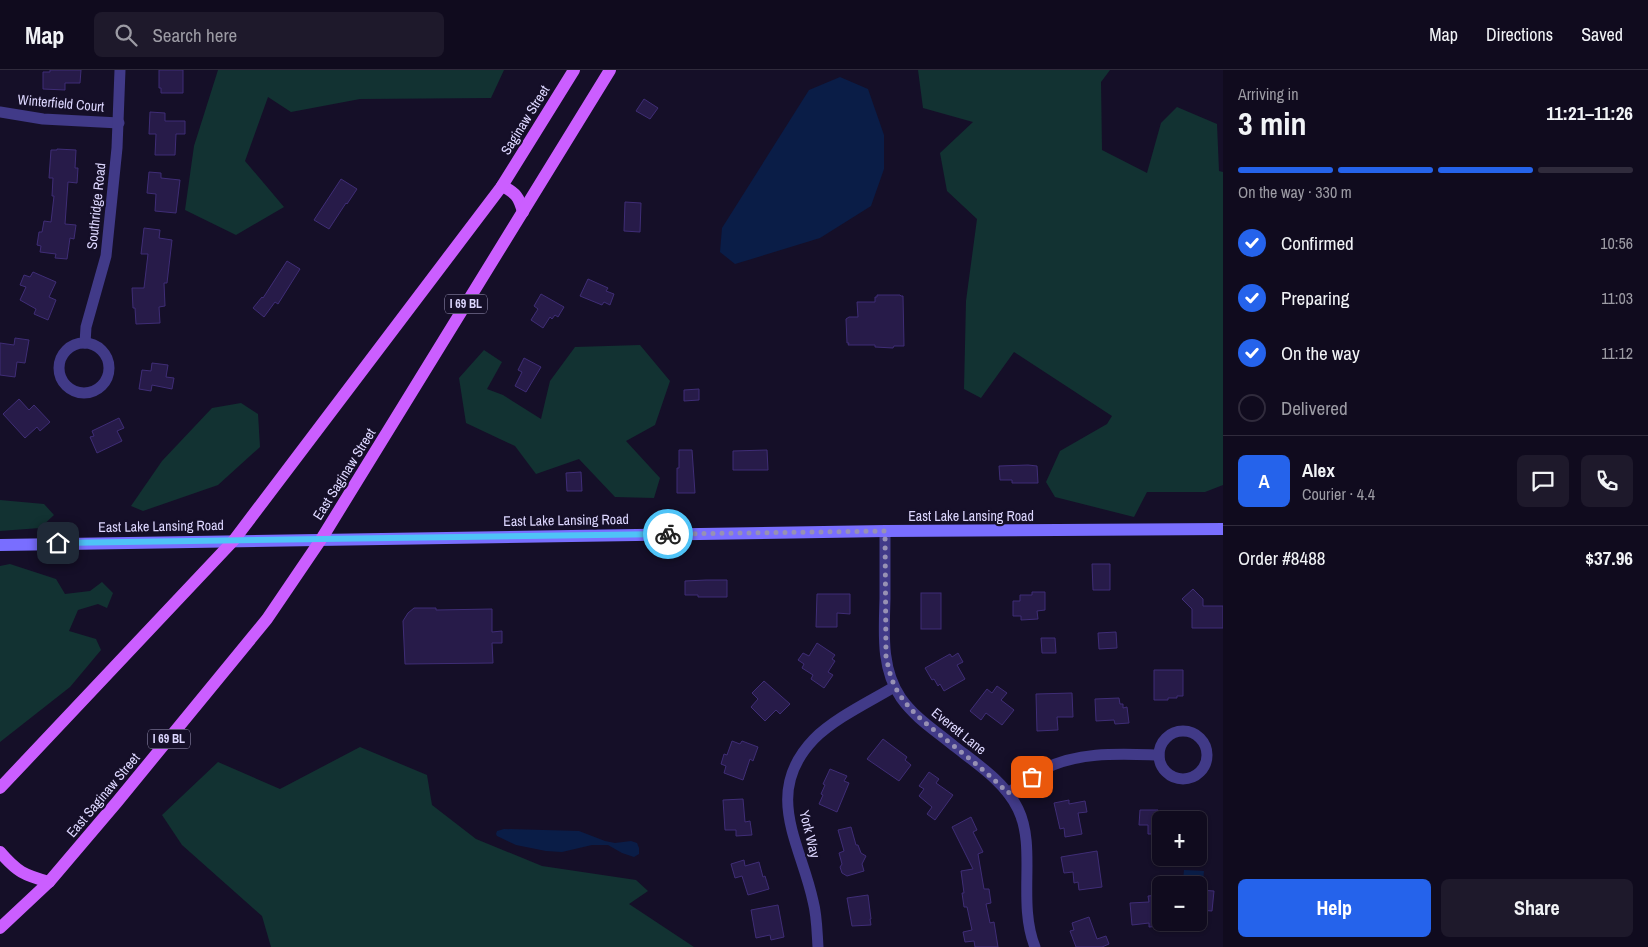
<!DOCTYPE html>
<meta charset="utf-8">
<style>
body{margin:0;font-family:"Archivo Narrow",sans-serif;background:#1e192b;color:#f1f3f6;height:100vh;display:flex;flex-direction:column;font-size:19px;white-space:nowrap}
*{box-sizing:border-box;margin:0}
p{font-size:16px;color:#9c9ba4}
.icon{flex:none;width:28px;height:28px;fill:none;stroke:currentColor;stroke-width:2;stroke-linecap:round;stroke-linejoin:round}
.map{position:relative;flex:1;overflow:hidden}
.side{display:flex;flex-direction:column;background:#100b1e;width:425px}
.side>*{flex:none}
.tools{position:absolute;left:1152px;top:741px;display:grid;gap:10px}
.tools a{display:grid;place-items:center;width:55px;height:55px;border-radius:8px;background:#100b1e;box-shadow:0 1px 4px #0004,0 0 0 1px #302b3c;font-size:25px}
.pin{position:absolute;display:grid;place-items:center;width:42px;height:42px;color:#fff;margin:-21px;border-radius:10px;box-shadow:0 2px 8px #0006}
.courier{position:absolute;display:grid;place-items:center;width:50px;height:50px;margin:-25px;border:4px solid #4fc3f7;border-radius:50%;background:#fff;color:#222;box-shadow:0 1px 6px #0007}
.overview em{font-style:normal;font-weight:800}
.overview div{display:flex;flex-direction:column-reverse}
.overview{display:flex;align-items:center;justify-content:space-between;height:85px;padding:0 15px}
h1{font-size:32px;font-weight:800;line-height:38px}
.bar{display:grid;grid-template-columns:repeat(4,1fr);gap:8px 5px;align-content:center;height:60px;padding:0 15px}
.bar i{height:6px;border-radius:4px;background:#302b3c}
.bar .current{background:#2563eb}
.bar p{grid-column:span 4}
.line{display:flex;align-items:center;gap:12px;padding:0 15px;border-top:1px solid #302b3c}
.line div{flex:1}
.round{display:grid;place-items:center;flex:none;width:52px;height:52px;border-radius:8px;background:#1e192b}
ol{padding:0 15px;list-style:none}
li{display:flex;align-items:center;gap:15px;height:55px}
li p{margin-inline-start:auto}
li .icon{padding:5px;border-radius:50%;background:#2563eb;color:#fff;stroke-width:4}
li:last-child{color:#9c9ba4}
li i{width:28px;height:28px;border:2px solid #302b3c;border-radius:50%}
.action{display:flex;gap:10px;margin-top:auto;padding:10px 15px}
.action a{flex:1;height:58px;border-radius:8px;background:#2563eb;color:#fff;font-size:20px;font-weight:800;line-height:58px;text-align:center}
.action a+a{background:#1e192b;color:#f1f3f6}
header{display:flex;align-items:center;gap:30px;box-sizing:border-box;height:70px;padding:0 25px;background:#100b1e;border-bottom:1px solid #302b3c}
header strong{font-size:24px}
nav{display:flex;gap:28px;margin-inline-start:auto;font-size:18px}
.search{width:350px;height:45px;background:#1e192b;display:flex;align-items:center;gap:12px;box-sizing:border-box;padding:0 18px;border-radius:8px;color:#9c9ba4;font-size:19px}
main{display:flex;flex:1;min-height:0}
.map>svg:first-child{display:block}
.green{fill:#123232}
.water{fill:#0a1d47}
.building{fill:#271b49;stroke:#3f2d76}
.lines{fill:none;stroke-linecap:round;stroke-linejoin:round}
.street{stroke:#413a88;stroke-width:11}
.secondary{stroke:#796eff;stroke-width:12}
.primary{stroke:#cb5eff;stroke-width:12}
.done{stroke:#9791b4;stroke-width:5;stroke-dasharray:0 9}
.route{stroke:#4fc3f7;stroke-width:6}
.labels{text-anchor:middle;stroke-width:4.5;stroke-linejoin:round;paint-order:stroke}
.shield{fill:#150f28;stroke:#a19bbe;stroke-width:1}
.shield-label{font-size:12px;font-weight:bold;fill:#ddd7ff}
.street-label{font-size:14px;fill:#ddd7ff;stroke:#150f28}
</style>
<header>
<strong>Map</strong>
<div class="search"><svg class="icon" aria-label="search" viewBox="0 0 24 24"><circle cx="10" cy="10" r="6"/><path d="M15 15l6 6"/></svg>Search here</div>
<nav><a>Map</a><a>Directions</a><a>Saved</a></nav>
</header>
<main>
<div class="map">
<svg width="1223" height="877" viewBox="0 0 1223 877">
<rect width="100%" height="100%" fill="#150f28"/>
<g class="green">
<polygon points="218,0 504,0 491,28 360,29 291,42 268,27 245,91 284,137 236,165 185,140 194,76"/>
<polygon points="918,0 1110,0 1101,12 1102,80 1147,103 1161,53 1177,37 1217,54 1219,101 1223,102 1223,415 1205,422 1147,422 1134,447 1055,427 1046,412 1060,381 1107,354 1112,346 1014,282 981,328 964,319 966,231 977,149 947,121 940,83 973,52 923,38"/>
<polygon points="640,275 670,311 655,355 626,371 660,408 654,428 615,427 579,389 536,404 515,376 466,353 459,308 484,280 502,292 487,319 503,325 541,349 550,311 575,277"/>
<polygon points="241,333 258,344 260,377 218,415 143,441 131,436 162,391 212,338"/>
<polygon points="0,430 44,434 54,445 40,458 0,461"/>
<polygon points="10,494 56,509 65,524 90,521 102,512 113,523 107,538 98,534 78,540 69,561 96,569 101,580 70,617 0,672 0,496"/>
<polygon points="360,677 427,705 432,735 476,769 542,796 636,810 648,821 629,834 694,877 271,877 262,846 182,775 162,745 218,692 280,719"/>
</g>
<g class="water">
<polygon points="840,7 868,19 884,65 884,99 871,136 820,168 735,194 720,182 722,158 809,20"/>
<polygon points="504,759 579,761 605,771 615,773 631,771 637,773 639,778 639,784 634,787 622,783 608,775 592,775 562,782 546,781 516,775 497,766 496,764 497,761"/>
<polygon points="1184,800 1204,801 1203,811 1183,810"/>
</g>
<g class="building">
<polygon points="50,0 81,0 80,13 65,13 65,20 43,19 43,2 50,2"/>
<polygon points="159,0 183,0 183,23 161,23 161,18 159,18"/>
<polygon points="644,29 658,38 650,49 636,41"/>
<polygon points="150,42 165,43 165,51 185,51 185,64 176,64 175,85 155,85 156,64 149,64"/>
<polygon points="57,79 76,80 75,98 78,98 77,113 68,112 65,154 76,155 74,169 70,168 67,189 55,188 56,184 40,182 41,176 37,175 39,162 42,162 44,151 51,152 54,126 52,126 53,108 49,108 51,80 57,80"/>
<polygon points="149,102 161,103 161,108 180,110 176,143 155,141 156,124 147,123"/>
<polygon points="341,109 357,119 347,134 346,133 329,159 314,150"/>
<polygon points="625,132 641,133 640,162 624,161"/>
<polygon points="144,158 160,160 159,168 172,170 167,213 164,213 165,236 159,237 160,253 136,254 135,238 133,238 132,218 144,218 148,184 141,184"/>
<polygon points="287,191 300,199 278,234 275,232 264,247 253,238 262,227 263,228"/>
<polygon points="33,202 56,212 49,227 56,230 48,250 34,244 36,239 20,230 26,217 20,215 24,205 30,207"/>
<polygon points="588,209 608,218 606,221 614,224 610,235 604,232 602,235 580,226"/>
<polygon points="541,224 564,237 558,247 555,245 552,249 550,247 543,258 531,250 538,239 534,236"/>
<polygon points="877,225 900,225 901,226 903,226 904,276 894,276 893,278 875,277 875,275 848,275 849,273 847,273 846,249 849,247 858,247 857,232 875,232 875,227 877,227"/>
<polygon points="15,268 29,270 25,293 17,292 15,307 0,305 0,273 14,275"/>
<polygon points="524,288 541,297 526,322 515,316 522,302 518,300"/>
<polygon points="152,293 168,295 166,307 174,308 172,319 152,315 151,321 139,319 142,300 151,301"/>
<polygon points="699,319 699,330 684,331 684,320"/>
<polygon points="19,329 29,340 34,335 50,352 40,361 37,357 25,368 3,344"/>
<polygon points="119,348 124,358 117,361 122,371 97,383 90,367 94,366 92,361"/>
<polygon points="679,380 692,380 695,423 677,423 677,398 679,398"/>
<polygon points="767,380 768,400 733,400 733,381"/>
<polygon points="1028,395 1037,396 1038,413 1012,413 1012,410 1000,410 999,396"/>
<polygon points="581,402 582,421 567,421 566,403"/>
<polygon points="1092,494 1110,494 1110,520 1093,520"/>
<polygon points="706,510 727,510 727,527 698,527 698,525 685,525 685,511"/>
<polygon points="1193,519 1203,529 1203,536 1223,536 1223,558 1192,558 1192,539 1182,529"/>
<polygon points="1032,522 1045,522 1045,540 1037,541 1038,549 1021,550 1021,546 1013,546 1013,531 1020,531 1020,525 1032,525"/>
<rect x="921" y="523" width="20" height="36"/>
<polygon points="817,524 850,524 850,544 837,543 837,557 816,557"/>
<polygon points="414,538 436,538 436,540 492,539 492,562 502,561 502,573 492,573 493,593 405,594 403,551 408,543"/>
<polygon points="1116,562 1117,578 1099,579 1098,563"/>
<polygon points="1041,568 1055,568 1056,583 1042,583"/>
<polygon points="817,573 835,585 832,589 835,591 828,602 833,605 824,618 811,609 813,605 802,598 804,594 798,590 803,583 809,586"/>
<polygon points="958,583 963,592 957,595 965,609 944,621 940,614 938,616 934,609 932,610 925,598 950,584 952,587"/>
<polygon points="1154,600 1183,600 1183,626 1177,626 1177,628 1168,628 1168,630 1154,630"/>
<polygon points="764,611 790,634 780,644 776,640 765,651 751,637 758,629 752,623"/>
<polygon points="997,616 1007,623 1001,630 1014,640 1002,655 986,643 981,650 970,641 987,619 992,623"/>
<polygon points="1072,623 1073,647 1057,647 1058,660 1037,661 1036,624"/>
<polygon points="1119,628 1120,634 1123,634 1123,638 1127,637 1129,653 1115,654 1114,650 1096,651 1095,629"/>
<polygon points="883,669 907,687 905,690 911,695 899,711 867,689"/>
<polygon points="732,671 740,674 742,671 758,677 753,691 750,689 743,710 724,703 726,696 721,694 724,684 727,685"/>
<polygon points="830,699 847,706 844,711 849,713 837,742 819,734 823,725 821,724 825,715 823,714"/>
<polygon points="929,702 939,709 936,713 953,725 935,750 927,744 932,737 919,726 924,719 919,716"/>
<polygon points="743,729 745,752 750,751 752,765 736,766 736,760 725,760 723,730"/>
<polygon points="1069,730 1069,734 1085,731 1087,742 1078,743 1082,764 1065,767 1064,758 1060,759 1054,733"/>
<polygon points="1140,740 1158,740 1158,743 1161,743 1161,764 1148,764 1148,755 1139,755"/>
<polygon points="971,747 977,760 973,762 983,782 978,784 984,819 989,819 991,833 986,834 990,853 994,852 998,877 975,877 974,871 965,872 963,862 972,860 967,837 964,837 962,823 964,823 961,801 973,799 952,757"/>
<polygon points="851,757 856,775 858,775 861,783 866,786 862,794 864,801 847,806 842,803 840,797 842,794 839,783 844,781 838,760"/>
<polygon points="1097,781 1102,817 1079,820 1078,812 1074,813 1073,802 1064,803 1061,787"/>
<polygon points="744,790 745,796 759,792 763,807 765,806 769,819 748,825 742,806 735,808 731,794"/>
<polygon points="1199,820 1214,821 1212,841 1199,840"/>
<polygon points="868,825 871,849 870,849 871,855 852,856 847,828"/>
<polygon points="1160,825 1161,856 1149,857 1149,853 1132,855 1130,833 1149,832 1148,826"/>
<polygon points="778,835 784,867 771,870 770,865 756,868 751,840"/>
<polygon points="1089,847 1097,869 1106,866 1109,874 1102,877 1076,877 1070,861 1074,860 1072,853"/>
</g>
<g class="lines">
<g class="street">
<polyline points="0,42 43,49 119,53"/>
<circle cx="84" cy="298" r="25"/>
<polyline points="85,273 86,257 106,186 117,78 120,0"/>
<path d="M 885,461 C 885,484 885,507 885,529 C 884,563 881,599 901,628 C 915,648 936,661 954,676 C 977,694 1005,712 1018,739 C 1037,778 1017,832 1035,877"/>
<circle cx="1183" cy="685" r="24"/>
<path d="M 1008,723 C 1020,715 1032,706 1044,699 C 1080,681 1121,684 1159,685"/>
<path d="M 818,877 C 817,862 817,846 813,831 C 801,774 762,723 814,669 C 835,648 869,632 894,617"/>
</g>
<polyline class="secondary" points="0,475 885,461 1223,459"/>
<g class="primary">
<path d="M 502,116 C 516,123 519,127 523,142"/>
<polyline points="0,718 234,470 502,116 574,0"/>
<path d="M 0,782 C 17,802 24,805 49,812"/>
<polyline points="0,858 49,812 117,732 267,549 322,468 610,0"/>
</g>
</g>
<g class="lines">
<path class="done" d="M 668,464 L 885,461 L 886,586 C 889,601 892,615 902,628 C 913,644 929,656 944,668 C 966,686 988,703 1008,723 L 1032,707"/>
<polyline class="route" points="58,473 668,464"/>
</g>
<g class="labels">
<g class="shield">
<rect x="445" y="224.5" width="42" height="19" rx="4"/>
<rect x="148" y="659.5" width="42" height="19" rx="4"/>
</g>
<g class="shield-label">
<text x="466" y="238">I 69 BL</text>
<text x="169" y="673">I 69 BL</text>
</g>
<g class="street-label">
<text transform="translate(61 33) rotate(5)" y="5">Winterfield Court</text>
<text transform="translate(525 50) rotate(-58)" y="5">Saginaw Street</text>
<text transform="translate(96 136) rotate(-84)" y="5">Southridge Road</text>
<text transform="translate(344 404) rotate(-58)" y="5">East Saginaw Street</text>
<text x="971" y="451">East Lake Lansing Road</text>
<text transform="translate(566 450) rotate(-1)" y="5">East Lake Lansing Road</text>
<text transform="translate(161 456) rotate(-1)" y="5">East Lake Lansing Road</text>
<text transform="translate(959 661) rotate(39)" y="5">Everett Lane</text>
<text transform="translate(103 725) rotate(-50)" y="5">East Saginaw Street</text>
<text transform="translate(810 764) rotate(76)" y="5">York Way</text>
</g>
</g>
</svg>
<div class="tools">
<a>+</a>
<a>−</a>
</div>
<div class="pin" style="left:1032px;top:707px;background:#ea580c"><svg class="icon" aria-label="bag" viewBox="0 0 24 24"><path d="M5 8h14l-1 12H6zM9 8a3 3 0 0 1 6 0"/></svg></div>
<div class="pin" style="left:58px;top:473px;background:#1f2937"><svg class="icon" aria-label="home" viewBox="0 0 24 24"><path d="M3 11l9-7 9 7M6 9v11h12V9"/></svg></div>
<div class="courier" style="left:668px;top:464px"><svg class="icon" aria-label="bike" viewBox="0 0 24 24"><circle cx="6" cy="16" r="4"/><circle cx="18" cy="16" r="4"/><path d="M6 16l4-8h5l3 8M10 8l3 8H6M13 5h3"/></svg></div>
</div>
<section class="side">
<div class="overview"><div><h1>3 min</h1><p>Arriving in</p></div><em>11:21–11:26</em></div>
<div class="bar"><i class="current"></i><i class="current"></i><i class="current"></i><i></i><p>On the way · 330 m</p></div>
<ol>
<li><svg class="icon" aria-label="check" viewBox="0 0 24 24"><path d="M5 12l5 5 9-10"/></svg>Confirmed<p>10:56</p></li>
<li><svg class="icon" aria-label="check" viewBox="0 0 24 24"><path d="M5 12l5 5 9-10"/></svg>Preparing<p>11:03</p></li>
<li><svg class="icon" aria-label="check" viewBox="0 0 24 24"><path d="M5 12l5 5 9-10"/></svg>On the way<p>11:12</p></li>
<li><i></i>Delivered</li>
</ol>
<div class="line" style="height:90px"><b class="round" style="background:#2563eb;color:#fff">A</b><div><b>Alex</b><p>Courier · 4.4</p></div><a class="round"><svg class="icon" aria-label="chat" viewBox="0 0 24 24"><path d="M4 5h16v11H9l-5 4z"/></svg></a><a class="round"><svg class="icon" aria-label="phone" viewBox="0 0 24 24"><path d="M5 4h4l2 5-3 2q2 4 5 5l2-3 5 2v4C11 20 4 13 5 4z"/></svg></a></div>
<div class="line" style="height:65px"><div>Order #8488</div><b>$37.96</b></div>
<div class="action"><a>Help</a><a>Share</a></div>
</section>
</main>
